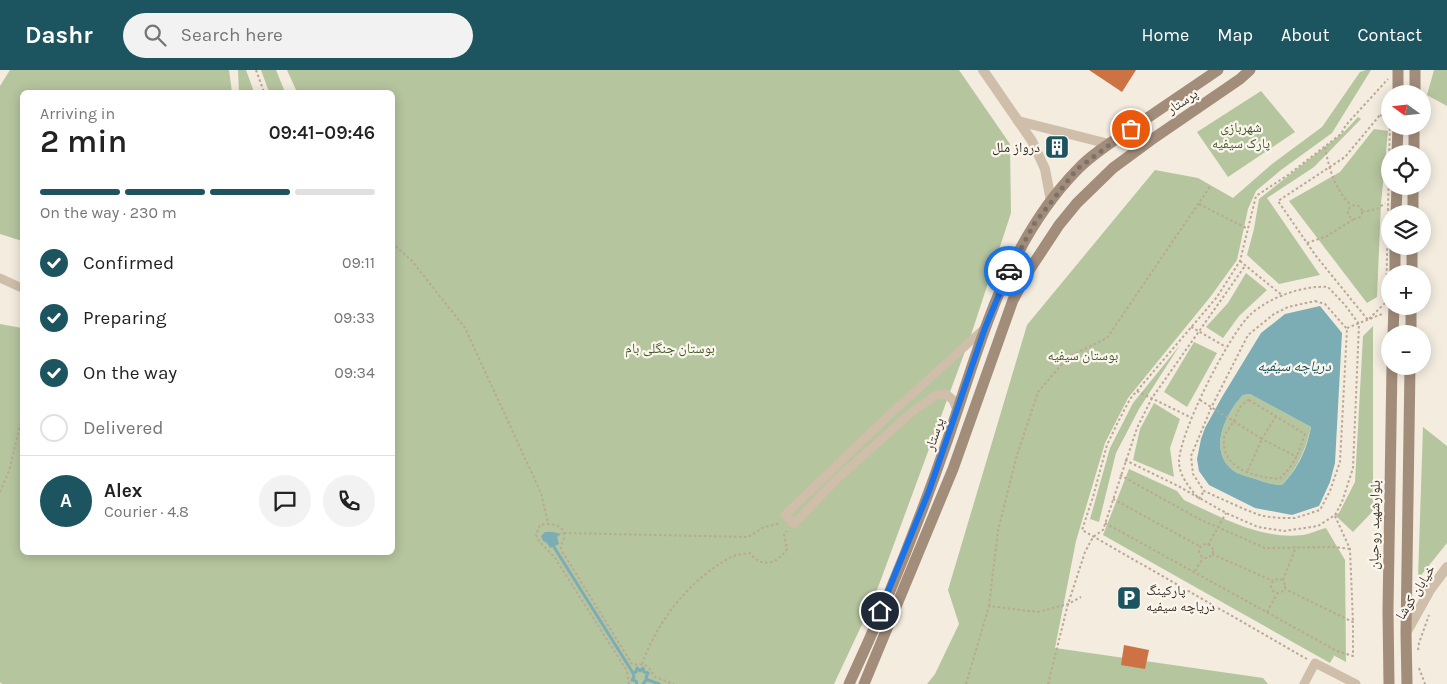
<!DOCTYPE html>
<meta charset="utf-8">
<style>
body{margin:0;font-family:Karla,"Noto Naskh Arabic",sans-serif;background:#f2f2f2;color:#222;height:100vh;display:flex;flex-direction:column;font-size:19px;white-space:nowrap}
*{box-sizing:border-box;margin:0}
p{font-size:16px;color:#767676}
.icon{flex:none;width:28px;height:28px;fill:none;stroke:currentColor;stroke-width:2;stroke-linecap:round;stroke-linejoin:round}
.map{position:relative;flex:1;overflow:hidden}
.panel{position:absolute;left:20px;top:20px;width:375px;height:465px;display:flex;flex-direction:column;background:#fff;border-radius:8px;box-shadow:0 2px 12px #0003}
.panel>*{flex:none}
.needle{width:32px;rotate:285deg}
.tools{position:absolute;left:1381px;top:15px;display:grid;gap:10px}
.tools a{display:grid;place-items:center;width:50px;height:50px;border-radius:50%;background:#fff;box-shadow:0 2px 12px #0003;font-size:25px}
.pin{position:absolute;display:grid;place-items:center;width:42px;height:42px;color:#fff;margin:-21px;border:2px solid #fff;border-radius:50%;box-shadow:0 1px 5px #0007}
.courier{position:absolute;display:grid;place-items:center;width:50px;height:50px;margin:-25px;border:4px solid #1a73e8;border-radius:50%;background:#fff;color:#222;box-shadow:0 1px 6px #0007}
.head em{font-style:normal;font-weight:600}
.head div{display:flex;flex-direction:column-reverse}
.head{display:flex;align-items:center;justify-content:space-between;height:85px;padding:0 20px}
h1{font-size:32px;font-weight:600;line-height:38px}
.bar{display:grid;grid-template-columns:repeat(4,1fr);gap:8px 5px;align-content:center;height:60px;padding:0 20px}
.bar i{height:6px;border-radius:4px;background:#e0e0e0}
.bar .active{background:#1c5560}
.bar p{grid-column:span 4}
.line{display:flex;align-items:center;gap:12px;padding:0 20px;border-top:1px solid #e0e0e0}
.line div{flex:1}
.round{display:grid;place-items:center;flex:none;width:52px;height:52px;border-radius:26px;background:#f2f2f2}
ol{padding:0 20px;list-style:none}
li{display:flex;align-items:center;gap:15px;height:55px}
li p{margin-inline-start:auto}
li .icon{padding:5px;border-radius:50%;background:#1c5560;color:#fff;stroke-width:4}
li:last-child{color:#767676}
li i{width:28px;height:28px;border:2px solid #e0e0e0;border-radius:50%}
header{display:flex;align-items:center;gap:30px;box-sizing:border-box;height:70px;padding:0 25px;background:#1c5560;color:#fff}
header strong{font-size:24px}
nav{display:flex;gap:28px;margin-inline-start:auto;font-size:18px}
.search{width:350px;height:45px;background:#f2f2f2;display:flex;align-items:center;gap:12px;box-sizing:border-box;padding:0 18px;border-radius:28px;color:#767676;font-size:19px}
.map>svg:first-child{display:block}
.green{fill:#b5c59e}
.water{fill:#7cadb4;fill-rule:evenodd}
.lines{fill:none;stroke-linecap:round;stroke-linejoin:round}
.stream{stroke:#7cadb4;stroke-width:3}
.building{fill:#cd7245}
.path{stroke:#baa894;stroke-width:2;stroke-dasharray:2.5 2.5;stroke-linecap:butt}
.minor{stroke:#cebeaa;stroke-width:9}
.tertiary{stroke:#cebeaa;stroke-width:10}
.secondary{stroke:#a28d7b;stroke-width:11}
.done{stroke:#7c7269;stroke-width:5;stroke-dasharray:0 9}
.route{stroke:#1a73e8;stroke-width:6}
.labels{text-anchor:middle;stroke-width:4.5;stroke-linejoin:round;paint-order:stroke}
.street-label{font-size:14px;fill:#3b312a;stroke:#fbf6ed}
.park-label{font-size:14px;fill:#465b2c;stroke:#fbf6ed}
.poi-label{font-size:14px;fill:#3b312a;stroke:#fbf6ed;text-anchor:end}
.water-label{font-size:15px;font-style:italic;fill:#1c5560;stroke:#fbf6ed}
</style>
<header>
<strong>Dashr</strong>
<div class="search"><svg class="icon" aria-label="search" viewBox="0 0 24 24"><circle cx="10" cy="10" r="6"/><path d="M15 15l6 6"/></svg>Search here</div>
<nav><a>Home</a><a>Map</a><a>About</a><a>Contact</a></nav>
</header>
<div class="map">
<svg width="1447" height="614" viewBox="0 0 1447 614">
<rect width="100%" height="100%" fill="#f4ecdf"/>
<g class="green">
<polygon points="10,0 229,0 232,22 22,22 22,171 0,164 0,16"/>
<polygon points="238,0 246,0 254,22 239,22"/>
<polygon points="261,0 276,0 285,22 269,22"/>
<polygon points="287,0 959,0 1010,74 1011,143 971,265 873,531 834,614 2,614 0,612 0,254 22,258 22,482 392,482 392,22 297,22"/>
<polygon points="1366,0 1371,0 1332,63 1281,100 1256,121 1248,139 1237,190 1211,226 1128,328 1105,373 1076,471 1055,578 1263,608 1268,614 927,614 935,604 959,554 948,520 1027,255 1155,100 1198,108 1233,128 1272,94 1322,57 1360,2"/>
<polygon points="1434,0 1447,0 1447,36 1427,25"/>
<polygon points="1261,21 1295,62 1228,107 1197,62"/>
<polygon points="1358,47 1361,49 1314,97 1267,128 1320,205 1279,214 1247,185 1254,159 1259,129 1345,61"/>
<polygon points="1374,59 1388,61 1381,134 1377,227 1367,233 1289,131 1340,102"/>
<polygon points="1246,203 1267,220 1239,246 1223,268 1206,257 1228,233"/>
<polygon points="1373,256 1373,441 1353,462 1335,445 1339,443 1355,412 1363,266"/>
<polygon points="1194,272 1217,283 1187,337 1164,322"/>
<polygon points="1180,275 1139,339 1116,383 1099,452 1090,449 1110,378 1133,333"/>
<path d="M 1250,324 L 1311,357 C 1305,381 1299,396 1282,415 C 1271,415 1262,411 1252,408 C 1247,406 1241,405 1237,403 C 1206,385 1224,345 1243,325 Z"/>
<polygon points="1154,333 1180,349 1170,378 1174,407 1133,390 1140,359"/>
<polygon points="1423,357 1447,376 1447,473 1418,509"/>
<path d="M 1129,399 L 1177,421 L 1184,430 C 1221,447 1260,470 1303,465 C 1310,464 1318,460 1326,458 L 1345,490 L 1346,592 L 1333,585 L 1334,586 L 1330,593 L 1103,465 Z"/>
</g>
<g class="water">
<path d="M 1320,236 L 1342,263 L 1335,393 L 1330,412 L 1319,436 L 1292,445 L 1255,438 L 1209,415 L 1199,401 L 1197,389 L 1201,369 L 1205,358 L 1222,327 L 1261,263 L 1285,244 ZM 1250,324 L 1311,357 C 1306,381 1299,397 1282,415 C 1271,415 1262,411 1252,408 C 1247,406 1241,405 1237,403 C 1206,385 1224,345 1243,325 Z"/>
<polygon points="545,462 553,462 561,464 557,467 559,474 550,478 547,473 543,471 541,466"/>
</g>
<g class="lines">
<g class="stream">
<polyline points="554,477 633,603"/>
<polyline points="648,610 659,614"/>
<polyline points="637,614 636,611 632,610 634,607 633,603 636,602 637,598 640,601 643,598 644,602 648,603 646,607 647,609 643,614"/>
</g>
</g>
<g class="building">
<polygon points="1089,0 1136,0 1122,22"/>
<polygon points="1062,69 1068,71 1063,80 1058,77"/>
<polygon points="1124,575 1149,580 1145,599 1121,595"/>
</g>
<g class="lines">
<g class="path">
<polyline points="256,0 264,22"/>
<polygon points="1380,45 1390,49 1386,232 1368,250 1316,186 1278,131 1345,87"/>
<path d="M 1325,77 C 1329,99 1335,120 1351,135"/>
<polyline points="1199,134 1248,159"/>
<circle cx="1355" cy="142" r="7"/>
<polyline points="1362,142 1377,139 1385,133"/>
<polyline points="392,173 412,191 465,258 541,423 548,453"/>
<polyline points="1307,173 1327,166 1354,149"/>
<polyline points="1240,191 1283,226"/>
<polygon points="1315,231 1325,234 1347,259 1340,392 1330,421 1320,440 1295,448 1281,448 1262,446 1244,439 1204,421 1193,404 1191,386 1212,336 1248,265 1274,244 1288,237"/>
<polyline points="1191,257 1226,277"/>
<polyline points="1347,258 1382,244"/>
<polyline points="1137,321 1192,348"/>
<polyline points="1200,330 1262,369 1247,402"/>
<path d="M 1249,330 L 1305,364 C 1298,383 1295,395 1279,409 C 1255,407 1221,399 1224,368 C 1225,362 1231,356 1234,351 C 1239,340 1238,336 1249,330 Z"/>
<polyline points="1276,346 1262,369 1297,387"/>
<path d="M 1125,390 L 1178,416 L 1226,443 L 1258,457 L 1284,461 L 1318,456 L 1335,445 L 1342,432 L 1353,398 L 1359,254 L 1345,235 L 1328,217 C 1304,215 1270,227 1251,244 C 1230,262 1178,365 1179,393 C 1180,407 1190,418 1199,429"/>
<polyline points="1120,405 1199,449 1265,478 1335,477 1350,479"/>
<polyline points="0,422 9,401 22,347"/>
<polyline points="1113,429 1201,477"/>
<polyline points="1199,429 1204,421"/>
<polyline points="1335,446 1350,479 1353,552"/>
<polyline points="1105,453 1337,581 1353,586 1353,552 1285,519"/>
<polyline points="564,463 748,467 764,457 777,454 779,452"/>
<circle cx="1206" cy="481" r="7"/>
<polyline points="1208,475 1226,443"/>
<polyline points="1212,484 1273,511"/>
<polyline points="1195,501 1203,488"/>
<circle cx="1278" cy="516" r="7"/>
<polyline points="1283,510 1296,477"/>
<polyline points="989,536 998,460 1017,385 1038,322 1068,287 1107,268 1211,115"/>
<polyline points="1267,542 1277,524"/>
<polyline points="1418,580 1419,573 1429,545"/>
<polyline points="1307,589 1082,460 1093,427 1107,375 1118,352 1130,329 1217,227 1240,191 1256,126 1288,105 1341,64 1346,55 1388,9"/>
<path d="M 642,594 C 656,555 683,518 718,495 C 723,492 729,487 734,486 C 739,484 745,484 750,483 C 762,499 777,494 787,479 L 784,465 L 787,461"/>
<polyline points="1419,598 1425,614"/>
<path d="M 629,614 L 627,601 L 555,488 L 539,471 L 536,465 L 540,455 C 549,453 564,453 564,466 C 564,470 561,474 561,478 C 561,479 564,486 565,486 L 632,594 L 645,595 L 649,598 L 655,607 L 674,614"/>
<polyline points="966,614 989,536 1038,542 1068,534 1081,527"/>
<polyline points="1048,614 1068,534 1085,482 1093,467 1103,460 1137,358 1152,328 1245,196"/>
</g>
<g class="minor">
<polyline points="0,208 22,218"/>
<polyline points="957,340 953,330 946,324 936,325 913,341 837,409 794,454 785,445 885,349 985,258"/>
<polyline points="1304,614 1315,593 1356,614"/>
</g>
<g class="tertiary">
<polyline points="983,0 1032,71 1045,99 1051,131"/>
<polyline points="1018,51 1109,74"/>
<polyline points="1406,563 1430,520 1447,497"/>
</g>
<g class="secondary">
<polyline points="1398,24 1398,0"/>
<polyline points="1415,24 1415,0"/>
<polyline points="1397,84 1398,56"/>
<polyline points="1414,84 1414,56"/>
<polyline points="1396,144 1397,116"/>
<polyline points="1413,144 1413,116"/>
<polyline points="1395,204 1395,176"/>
<polyline points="1412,204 1412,176"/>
<polyline points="1393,264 1394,236"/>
<polyline points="1411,264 1411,236"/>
<path d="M 849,614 C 885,537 917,457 945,377 C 979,280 1003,176 1077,100 C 1093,83 1115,70 1134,57 C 1162,38 1190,19 1218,0"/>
<polyline points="864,614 953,399 1013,230 1030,199 1059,155 1077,133 1113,98 1151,70 1240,9 1250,0"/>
<polyline points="1389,614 1388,540 1392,296"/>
<polyline points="1407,614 1406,563 1410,296"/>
</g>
</g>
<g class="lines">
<polyline class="done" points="1009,201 1034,154 1077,99 1131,59"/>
<polyline class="route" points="880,541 929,421 985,258 1009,201"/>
</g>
<defs>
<symbol id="building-square" viewBox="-11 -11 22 22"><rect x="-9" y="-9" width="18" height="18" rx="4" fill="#1c5560" stroke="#fbf6ed"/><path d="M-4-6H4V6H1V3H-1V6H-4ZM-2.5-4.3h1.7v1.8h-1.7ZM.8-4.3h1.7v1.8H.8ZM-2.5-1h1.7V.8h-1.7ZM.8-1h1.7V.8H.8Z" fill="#fff"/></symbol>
<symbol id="parking-square" viewBox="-11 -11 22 22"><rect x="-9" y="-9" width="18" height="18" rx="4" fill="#1c5560" stroke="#fbf6ed"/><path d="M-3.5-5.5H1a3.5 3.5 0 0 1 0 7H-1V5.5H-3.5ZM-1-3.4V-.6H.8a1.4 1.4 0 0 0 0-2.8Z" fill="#fff"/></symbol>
</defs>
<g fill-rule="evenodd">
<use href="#building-square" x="1043" y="63" width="28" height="28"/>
<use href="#parking-square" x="1115" y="514" width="28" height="28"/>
</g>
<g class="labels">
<g class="street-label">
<text transform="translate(1182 31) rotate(-34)" y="5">پرستار</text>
<text transform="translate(934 364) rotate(-71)" y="5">پرستار</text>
<text transform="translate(1374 455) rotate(-89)" y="5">بلوارشهید روحیان</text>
<text transform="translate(1415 522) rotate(-58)" y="5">خیابان کوشا</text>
</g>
<g class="park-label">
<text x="1241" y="62">شهربازی<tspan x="1241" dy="16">پارک سیفیه</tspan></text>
<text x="670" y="283">بوستان جنگلی بام</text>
<text x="1083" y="290">بوستان سیفیه</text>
</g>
<g class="poi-label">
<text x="1040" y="82">درواز ملل</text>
<text x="1146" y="525" text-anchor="start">پارکینگ<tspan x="1146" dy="16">دریاچه سیفیه</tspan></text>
</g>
<g class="water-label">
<text x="1294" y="301">دریاچه سیفیه</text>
</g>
</g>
</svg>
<div class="tools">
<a><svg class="needle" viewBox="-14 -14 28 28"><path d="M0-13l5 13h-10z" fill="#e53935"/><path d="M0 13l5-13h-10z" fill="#767676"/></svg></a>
<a><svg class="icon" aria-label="locate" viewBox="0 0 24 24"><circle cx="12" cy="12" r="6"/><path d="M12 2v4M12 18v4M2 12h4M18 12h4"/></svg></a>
<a><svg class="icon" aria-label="layers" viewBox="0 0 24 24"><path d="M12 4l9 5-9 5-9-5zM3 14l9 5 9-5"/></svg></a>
<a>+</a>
<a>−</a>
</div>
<div class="pin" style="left:1131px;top:59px;background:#ea580c"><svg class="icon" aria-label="bag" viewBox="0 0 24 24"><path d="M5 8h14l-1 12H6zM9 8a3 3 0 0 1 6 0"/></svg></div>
<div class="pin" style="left:880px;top:541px;background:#1f2937"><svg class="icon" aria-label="home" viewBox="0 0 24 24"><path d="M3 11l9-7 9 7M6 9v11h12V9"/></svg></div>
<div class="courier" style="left:1009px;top:201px"><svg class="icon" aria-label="car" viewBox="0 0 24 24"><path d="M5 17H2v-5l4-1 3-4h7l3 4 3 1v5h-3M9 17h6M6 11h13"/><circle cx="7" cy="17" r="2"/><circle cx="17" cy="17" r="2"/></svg></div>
<section class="panel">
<div class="head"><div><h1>2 min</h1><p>Arriving in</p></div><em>09:41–09:46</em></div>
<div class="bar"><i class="active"></i><i class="active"></i><i class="active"></i><i></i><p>On the way · 230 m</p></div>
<ol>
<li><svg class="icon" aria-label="check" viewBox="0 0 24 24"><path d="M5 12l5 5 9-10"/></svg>Confirmed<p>09:11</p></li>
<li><svg class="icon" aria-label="check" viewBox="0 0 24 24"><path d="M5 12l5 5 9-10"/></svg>Preparing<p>09:33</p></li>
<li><svg class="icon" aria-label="check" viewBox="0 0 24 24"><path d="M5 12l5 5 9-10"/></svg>On the way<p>09:34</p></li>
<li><i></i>Delivered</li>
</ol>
<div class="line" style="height:90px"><b class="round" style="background:#1c5560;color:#fff">A</b><div><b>Alex</b><p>Courier · 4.8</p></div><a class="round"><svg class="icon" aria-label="chat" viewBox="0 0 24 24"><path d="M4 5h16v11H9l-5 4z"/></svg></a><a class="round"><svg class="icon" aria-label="phone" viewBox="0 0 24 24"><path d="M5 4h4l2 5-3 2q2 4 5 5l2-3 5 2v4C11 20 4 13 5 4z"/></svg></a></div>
</section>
</div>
